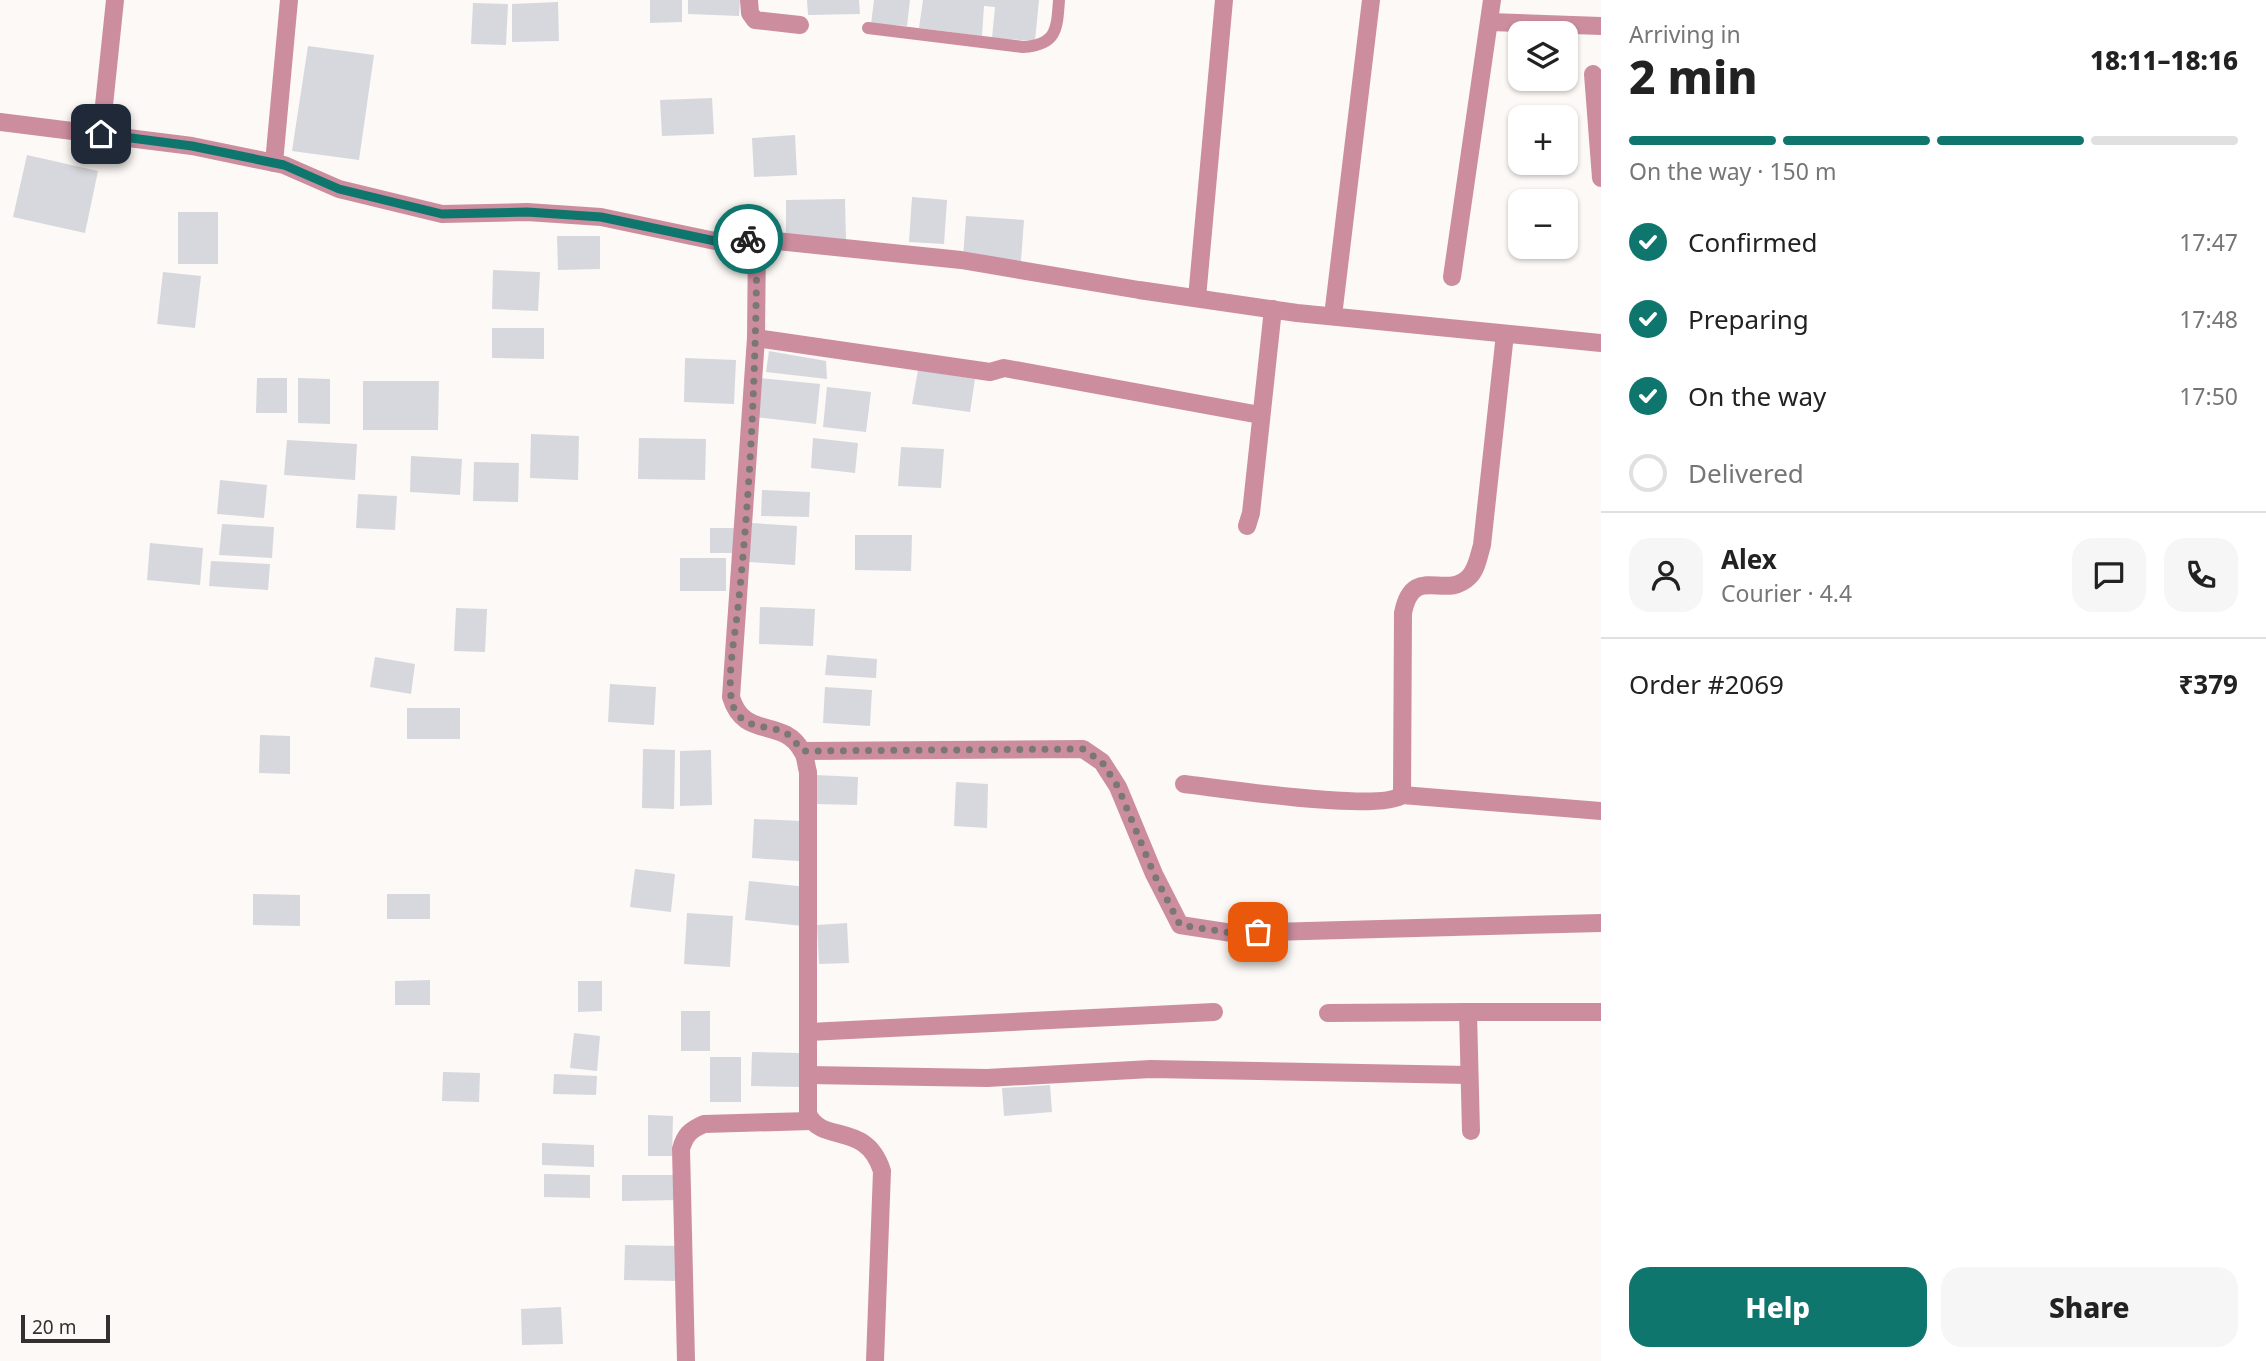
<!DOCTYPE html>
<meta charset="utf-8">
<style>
body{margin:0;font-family:"Noto Sans",sans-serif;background:#f6f6f6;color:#222;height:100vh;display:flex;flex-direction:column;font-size:26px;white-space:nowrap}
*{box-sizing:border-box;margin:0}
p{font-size:23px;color:#767676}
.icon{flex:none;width:38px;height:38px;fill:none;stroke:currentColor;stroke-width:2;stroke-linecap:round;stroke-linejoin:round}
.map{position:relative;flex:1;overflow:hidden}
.side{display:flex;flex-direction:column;background:#fff;width:665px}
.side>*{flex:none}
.tools{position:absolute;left:1508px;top:21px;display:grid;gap:14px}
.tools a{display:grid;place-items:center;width:70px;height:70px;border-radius:14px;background:#fff;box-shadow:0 2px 5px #0004;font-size:35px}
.scale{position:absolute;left:21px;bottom:18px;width:89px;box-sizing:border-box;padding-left:7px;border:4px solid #333130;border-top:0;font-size:19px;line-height:24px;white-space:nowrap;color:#333130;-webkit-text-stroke:5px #fdf9f6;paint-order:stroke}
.pin{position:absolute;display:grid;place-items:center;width:60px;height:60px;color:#fff;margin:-30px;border-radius:14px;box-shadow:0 4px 10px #0006}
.courier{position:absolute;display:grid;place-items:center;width:70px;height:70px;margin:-35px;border:5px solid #0f766e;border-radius:50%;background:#fff;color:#222;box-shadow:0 2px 9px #0007}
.headline em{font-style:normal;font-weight:800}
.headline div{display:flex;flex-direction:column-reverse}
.headline{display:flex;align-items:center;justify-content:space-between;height:119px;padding:0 28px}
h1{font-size:46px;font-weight:800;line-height:52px}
.bar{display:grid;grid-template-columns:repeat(4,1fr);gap:10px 7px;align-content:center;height:84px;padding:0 28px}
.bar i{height:9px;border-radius:5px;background:#e0e0e0}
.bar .active{background:#0f766e}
.bar p{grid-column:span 4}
.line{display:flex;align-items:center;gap:18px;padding:0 28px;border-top:2px solid #e0e0e0}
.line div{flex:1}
.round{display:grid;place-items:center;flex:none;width:74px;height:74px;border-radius:21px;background:#f6f6f6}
ol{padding:0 28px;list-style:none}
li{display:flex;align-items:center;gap:21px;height:77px}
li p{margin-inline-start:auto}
li .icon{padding:7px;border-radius:50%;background:#0f766e;color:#fff;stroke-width:4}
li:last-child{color:#767676}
li i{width:38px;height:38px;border:4px solid #e0e0e0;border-radius:50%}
.button{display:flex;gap:14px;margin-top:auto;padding:14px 28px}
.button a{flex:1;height:80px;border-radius:21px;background:#0f766e;color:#fff;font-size:28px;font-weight:800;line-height:80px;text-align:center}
.button a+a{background:#f6f6f6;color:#222}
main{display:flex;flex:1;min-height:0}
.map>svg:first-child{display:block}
.building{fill:#d7d8dd}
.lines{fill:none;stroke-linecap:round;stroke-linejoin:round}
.lane{stroke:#cc8e9f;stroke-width:12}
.street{stroke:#cc8e9f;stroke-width:18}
.done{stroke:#7a7775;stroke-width:7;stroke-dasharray:0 12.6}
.route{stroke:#0f766e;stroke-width:9}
</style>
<main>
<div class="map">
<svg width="1601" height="1361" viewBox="0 0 1601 1361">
<rect width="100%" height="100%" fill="#fdf9f6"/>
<g class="building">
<polygon points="650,0 682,0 682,22 650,23"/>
<polygon points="688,0 740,0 739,16 688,14"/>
<polygon points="807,0 859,0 860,14 808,15"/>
<polygon points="874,0 910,0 907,26 871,24"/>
<polygon points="923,0 1039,0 1035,41 992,38 995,7 984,6 982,36 919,28"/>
<polygon points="558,2 559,41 512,42 512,4"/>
<polygon points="473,3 508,4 506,45 471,44"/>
<polygon points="308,46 374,55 359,160 292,151"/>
<polygon points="712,98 714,134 662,136 660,100"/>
<polygon points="795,135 797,175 754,177 752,138"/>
<polygon points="27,155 98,171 85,233 13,217"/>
<polygon points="912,197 947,200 944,244 909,242"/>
<polygon points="845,199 846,240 786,241 786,200"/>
<rect x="178" y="212" width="40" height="52"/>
<polygon points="966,216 1024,220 1021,261 963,258"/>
<polygon points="557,236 600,236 600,269 558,270"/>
<polygon points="493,270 540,272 538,311 492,309"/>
<polygon points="163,272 201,276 195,328 157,324"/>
<polygon points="492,328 544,328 544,359 492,358"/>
<polygon points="769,351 826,361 827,379 766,372"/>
<polygon points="685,358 736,360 734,404 684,402"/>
<polygon points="918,370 975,379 970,412 912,404"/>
<polygon points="257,378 287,378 287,413 256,413"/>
<polygon points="298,378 330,379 330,424 298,423"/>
<polygon points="760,378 820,384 816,424 755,417"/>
<polygon points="363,381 439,381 438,430 363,430"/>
<polygon points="827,387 871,392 866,432 823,427"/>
<polygon points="531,434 579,436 578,480 530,478"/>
<polygon points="639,438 706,439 705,480 638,479"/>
<polygon points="813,438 858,443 855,473 811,468"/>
<polygon points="287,440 357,444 355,480 284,475"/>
<polygon points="901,447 944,449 941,488 898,486"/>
<polygon points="411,456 462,459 460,495 410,492"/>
<polygon points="474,462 519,463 518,502 473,501"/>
<polygon points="220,480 267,485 264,518 217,514"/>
<polygon points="762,490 810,492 809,517 761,516"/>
<polygon points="358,494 397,496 395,530 356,528"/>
<polygon points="752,523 797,526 795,565 749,562"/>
<polygon points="222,524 274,527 272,558 219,555"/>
<rect x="710" y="528" width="30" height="25"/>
<polygon points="855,535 912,535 911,571 855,570"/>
<polygon points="150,543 203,548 200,585 147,580"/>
<rect x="680" y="558" width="46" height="33"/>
<polygon points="211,561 270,564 268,590 209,586"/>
<polygon points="760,607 815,609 813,646 759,644"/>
<polygon points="456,608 487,609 485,652 454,651"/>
<polygon points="827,655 877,659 876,678 825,675"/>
<polygon points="375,657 415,664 411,694 370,687"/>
<polygon points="610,684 656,687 654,725 608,722"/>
<polygon points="825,687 872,690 870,726 823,723"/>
<rect x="407" y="708" width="53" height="31"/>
<polygon points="260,735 290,736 290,774 259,773"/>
<polygon points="643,749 675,750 674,809 642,808"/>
<polygon points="711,750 712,805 680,806 680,751"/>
<polygon points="816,775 858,777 857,805 815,804"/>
<polygon points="956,782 988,784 987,828 954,826"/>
<polygon points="754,819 802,821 799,861 752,858"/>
<polygon points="635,869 675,874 671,912 630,907"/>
<polygon points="749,881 807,887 803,926 745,920"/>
<polygon points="253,894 300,895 300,926 253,925"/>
<rect x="387" y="894" width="43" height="25"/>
<polygon points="687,913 733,916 730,967 684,964"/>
<polygon points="847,923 849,963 819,964 817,925"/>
<polygon points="430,980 430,1005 395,1005 395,981"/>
<polygon points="578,981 602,981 602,1011 578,1012"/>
<rect x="681" y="1011" width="29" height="40"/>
<polygon points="574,1033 600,1036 597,1071 570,1068"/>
<polygon points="752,1052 802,1053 802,1087 751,1086"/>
<rect x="710" y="1057" width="31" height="45"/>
<polygon points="443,1072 480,1073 479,1102 442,1101"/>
<polygon points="554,1074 597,1076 596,1095 553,1094"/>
<polygon points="1050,1085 1052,1112 1004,1116 1002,1088"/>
<polygon points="648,1115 673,1116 672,1156 648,1156"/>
<polygon points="542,1143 594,1145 594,1167 542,1165"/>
<polygon points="544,1174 590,1175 590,1198 544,1197"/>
<polygon points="622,1175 677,1175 677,1200 622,1201"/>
<polygon points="625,1245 680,1246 679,1281 624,1280"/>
<polygon points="561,1307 563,1344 522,1345 521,1309"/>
</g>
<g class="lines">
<path class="lane" d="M 868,28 L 1023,47 C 1057,45 1057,29 1059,0"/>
<g class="street">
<polyline points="749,0 750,13 755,20 800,25"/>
<polyline points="1490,22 1601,26"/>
<polyline points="1593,74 1601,178"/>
<path d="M 0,122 L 192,146 L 284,165 L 339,189 L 442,214 L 527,212 L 601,217 L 715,241 L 757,239 L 756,338 L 731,697 C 744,741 783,716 802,751 C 806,756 806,766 808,772 L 808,1114 C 822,1145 866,1120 882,1171 L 875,1361"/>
<polyline points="101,134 115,0"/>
<polyline points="274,163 289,0"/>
<polyline points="757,239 961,260 1139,290 1297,313 1601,343"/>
<polyline points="1452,277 1492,0"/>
<polyline points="1197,298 1224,0"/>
<polyline points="1333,316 1371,0"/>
<polyline points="756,338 990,372 1004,368 1260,415"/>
<polyline points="1247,526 1251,513 1273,309"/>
<polyline points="802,751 1083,749 1102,762 1118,787 1154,874 1180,925 1232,933 1601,923"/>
<path d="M 1184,784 C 1220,788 1380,813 1402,795 L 1403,613 C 1413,563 1445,601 1469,577 C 1477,569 1479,555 1482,545 L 1505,334"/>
<polyline points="1402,795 1601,811"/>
<polyline points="1328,1013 1468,1012"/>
<polyline points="809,1032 1214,1012"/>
<polyline points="808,1075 987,1078 1151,1069 1469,1075"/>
<polyline points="1471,1131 1468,1012 1601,1012"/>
<path d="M 686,1361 L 681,1149 C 685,1135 690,1130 704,1124 L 811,1121"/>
</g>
</g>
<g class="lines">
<path class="done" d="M 748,239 L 757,239 C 756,361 751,485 738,607 C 736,631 723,693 736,712 C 747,729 767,725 784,732 C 791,735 797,745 803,751 L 1083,749 L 1102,762 L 1118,787 L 1154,874 L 1180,925 L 1232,933 L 1258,932"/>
<polyline class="route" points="101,134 192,146 284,165 339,189 442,214 527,212 601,217 715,241 748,239"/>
</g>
</svg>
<div class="tools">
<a><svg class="icon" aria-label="layers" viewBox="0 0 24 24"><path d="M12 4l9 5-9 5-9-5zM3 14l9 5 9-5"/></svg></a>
<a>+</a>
<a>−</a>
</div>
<div class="scale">20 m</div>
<div class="pin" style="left:1258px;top:932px;background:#ea580c"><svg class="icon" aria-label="bag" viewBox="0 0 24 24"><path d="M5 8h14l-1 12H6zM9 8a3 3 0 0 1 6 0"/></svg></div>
<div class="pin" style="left:101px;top:134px;background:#1f2937"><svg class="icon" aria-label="home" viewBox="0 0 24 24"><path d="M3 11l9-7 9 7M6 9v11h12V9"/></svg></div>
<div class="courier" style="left:748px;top:239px"><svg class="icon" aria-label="bike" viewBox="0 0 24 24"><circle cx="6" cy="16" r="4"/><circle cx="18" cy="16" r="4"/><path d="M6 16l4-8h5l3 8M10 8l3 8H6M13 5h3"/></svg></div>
</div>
<section class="side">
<div class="headline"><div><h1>2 min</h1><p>Arriving in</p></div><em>18:11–18:16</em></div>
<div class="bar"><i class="active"></i><i class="active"></i><i class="active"></i><i></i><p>On the way · 150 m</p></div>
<ol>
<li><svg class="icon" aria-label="check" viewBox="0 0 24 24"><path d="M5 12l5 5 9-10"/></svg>Confirmed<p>17:47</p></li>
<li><svg class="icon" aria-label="check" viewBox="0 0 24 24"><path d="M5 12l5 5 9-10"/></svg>Preparing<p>17:48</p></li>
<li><svg class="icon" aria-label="check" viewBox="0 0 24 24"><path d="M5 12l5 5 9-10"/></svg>On the way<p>17:50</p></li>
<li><i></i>Delivered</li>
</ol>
<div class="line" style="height:126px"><a class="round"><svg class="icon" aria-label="person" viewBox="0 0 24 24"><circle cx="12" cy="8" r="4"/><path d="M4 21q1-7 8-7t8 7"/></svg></a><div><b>Alex</b><p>Courier · 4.4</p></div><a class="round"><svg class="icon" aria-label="chat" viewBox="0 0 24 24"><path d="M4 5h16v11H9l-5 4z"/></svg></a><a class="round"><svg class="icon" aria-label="phone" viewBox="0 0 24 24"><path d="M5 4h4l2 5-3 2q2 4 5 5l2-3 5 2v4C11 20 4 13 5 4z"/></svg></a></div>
<div class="line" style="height:91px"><div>Order #2069</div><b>₹379</b></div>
<div class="button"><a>Help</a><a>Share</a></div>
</section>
</main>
